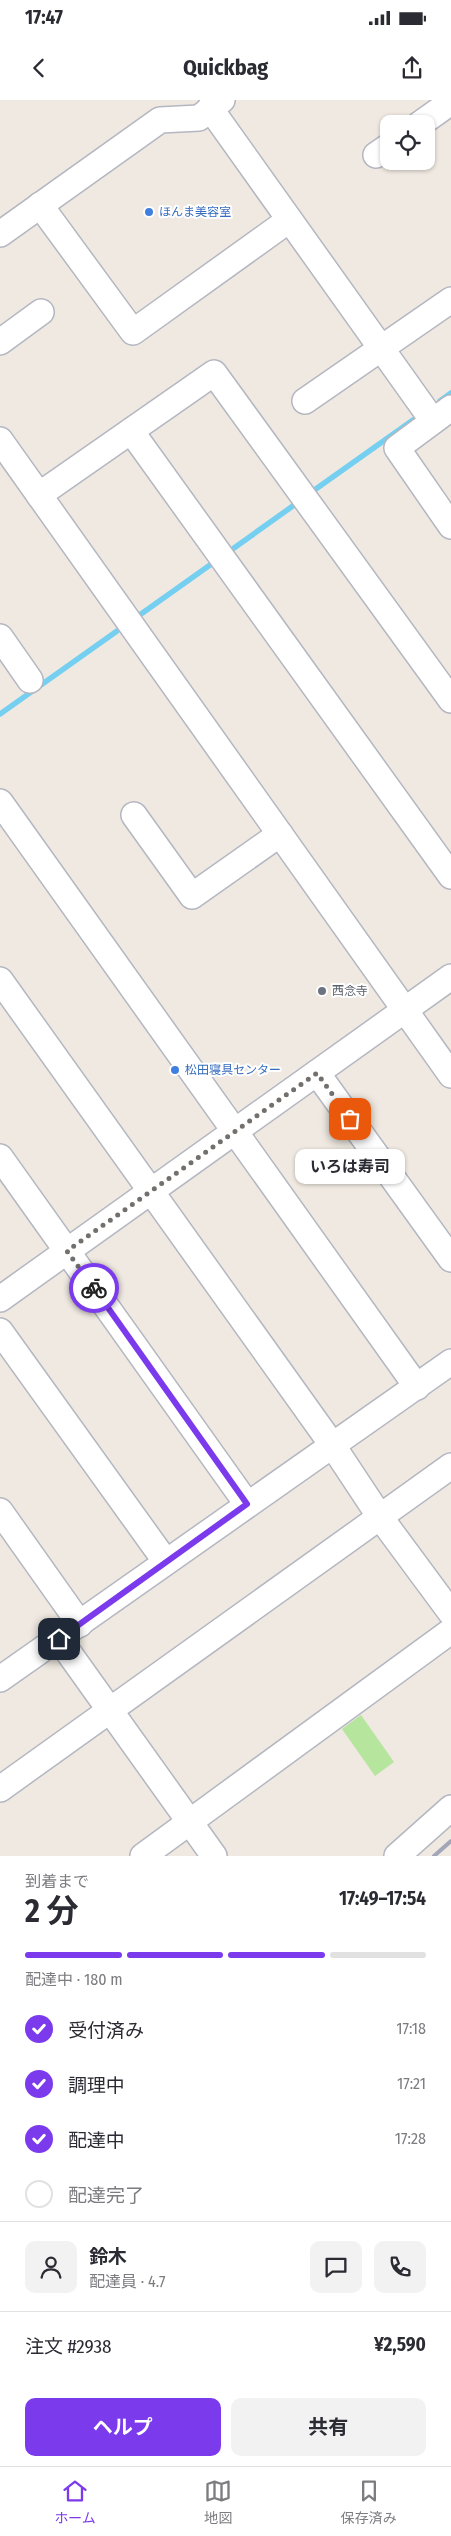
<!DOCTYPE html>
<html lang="ja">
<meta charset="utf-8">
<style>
body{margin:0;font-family:"Fira Sans Condensed","Noto Sans JP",sans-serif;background:#f2f2f3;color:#2b2b33;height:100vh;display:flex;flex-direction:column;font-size:19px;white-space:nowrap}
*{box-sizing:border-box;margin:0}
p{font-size:16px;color:#7c7c81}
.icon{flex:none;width:28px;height:28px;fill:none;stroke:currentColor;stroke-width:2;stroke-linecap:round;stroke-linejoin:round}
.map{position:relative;height:1756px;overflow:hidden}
.details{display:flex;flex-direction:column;background:#fff;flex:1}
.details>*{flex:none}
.fabs{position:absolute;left:380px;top:15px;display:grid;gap:10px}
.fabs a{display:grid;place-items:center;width:55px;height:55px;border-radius:10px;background:#fff;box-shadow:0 1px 4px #0004;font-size:25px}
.pin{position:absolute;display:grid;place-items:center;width:42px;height:42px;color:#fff;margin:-21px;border-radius:10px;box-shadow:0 2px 8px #0006}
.courier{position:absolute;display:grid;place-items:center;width:50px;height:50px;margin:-25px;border:4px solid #7c3aed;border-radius:50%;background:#fff;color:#222;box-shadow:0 1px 6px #0007}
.bubble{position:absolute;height:35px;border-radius:10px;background:#fff;box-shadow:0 1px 4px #0004;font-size:16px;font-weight:700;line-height:35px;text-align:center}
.headline em{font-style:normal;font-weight:700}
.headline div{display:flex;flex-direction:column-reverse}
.headline{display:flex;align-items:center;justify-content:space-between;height:85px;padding:0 25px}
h1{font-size:32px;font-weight:700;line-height:38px}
.bar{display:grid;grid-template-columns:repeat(4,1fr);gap:8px 5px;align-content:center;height:60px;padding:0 25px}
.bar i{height:6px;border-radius:4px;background:#e1e1e2}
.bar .active{background:#7c3aed}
.bar p{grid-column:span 4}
.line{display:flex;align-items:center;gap:12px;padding:0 25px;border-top:1px solid #e1e1e2}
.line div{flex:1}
.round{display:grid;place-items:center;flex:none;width:52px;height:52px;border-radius:10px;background:#f2f2f3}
ol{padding:0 25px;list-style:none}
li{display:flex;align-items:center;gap:15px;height:55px}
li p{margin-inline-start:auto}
li .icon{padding:5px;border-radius:50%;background:#7c3aed;color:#fff;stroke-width:4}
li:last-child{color:#7c7c81}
li i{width:28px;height:28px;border:2px solid #e1e1e2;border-radius:50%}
.cta{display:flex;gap:10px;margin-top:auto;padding:10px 25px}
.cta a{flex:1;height:58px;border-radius:10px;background:#7c3aed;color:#fff;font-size:20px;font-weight:700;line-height:58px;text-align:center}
.cta a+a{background:#f2f2f3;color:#2b2b33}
.status{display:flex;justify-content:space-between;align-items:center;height:35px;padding:0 25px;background:#fff;direction:ltr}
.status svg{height:14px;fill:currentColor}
header{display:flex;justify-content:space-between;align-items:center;height:65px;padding:0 25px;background:#fff;font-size:22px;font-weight:700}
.dock{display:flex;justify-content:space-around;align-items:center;height:70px;border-top:1px solid #e1e1e2;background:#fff;font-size:14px;color:#7c7c81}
.dock a{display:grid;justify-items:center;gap:2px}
.dock .active{color:#7c3aed}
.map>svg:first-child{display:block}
.green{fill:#b6e59e}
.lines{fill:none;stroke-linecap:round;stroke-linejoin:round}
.stream{stroke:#75cff0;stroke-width:5.5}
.minor-casing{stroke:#b4b7c1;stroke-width:28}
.minor{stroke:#fff;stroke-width:25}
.rail{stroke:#a3a6b8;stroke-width:4}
.done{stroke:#726f6d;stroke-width:5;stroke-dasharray:0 9}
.route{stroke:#7c3aed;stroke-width:6}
.shop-dot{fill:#3f7fe0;stroke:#fff;stroke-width:2}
.worship-dot{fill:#6b7280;stroke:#fff;stroke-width:2}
.labels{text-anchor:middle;stroke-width:4;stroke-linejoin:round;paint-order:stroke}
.shop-label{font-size:12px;fill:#366cbe;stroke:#fff;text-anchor:start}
.worship-label{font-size:12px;fill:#5b616d;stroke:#fff;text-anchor:start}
</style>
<div class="status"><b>17:47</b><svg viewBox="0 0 49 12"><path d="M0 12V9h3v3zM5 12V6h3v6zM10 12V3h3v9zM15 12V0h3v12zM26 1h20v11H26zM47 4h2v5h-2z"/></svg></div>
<header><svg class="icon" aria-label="back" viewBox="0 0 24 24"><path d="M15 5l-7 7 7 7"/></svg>Quickbag<svg class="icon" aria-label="share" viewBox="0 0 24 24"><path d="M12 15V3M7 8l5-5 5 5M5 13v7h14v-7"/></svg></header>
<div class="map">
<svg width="451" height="1756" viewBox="0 0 451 1756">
<rect width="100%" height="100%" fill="#efe9e1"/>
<polygon class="green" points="361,1615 394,1662 375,1676 342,1629"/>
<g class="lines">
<g class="stream">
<polyline points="440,301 451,293"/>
<polyline points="313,391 413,320"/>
<polyline points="234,448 297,403"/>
<polyline points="141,514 210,465"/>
<polyline points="0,614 117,531"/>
</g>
<defs>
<g id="minor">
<polyline points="210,8 433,321"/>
<polyline points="420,24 451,2"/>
<polyline points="376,55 389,46"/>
<polyline points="40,105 133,232 289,120"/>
<polyline points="0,134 160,20 199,18 222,0"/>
<polyline points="0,242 41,212"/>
<polyline points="305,301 451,200"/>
<polyline points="451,308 397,348 451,426"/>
<polyline points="131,331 451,776"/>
<polyline points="0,340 451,975"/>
<polyline points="39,395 214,273 451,600"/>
<polyline points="0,537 30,580"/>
<polyline points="0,702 417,1287"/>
<polyline points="134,715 192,796 280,734"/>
<polyline points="0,880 333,1346 380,1417 451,1513"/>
<polyline points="317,973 451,1159"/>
<polyline points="0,1057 247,1404"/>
<polyline points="0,1199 451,877"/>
<polyline points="0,1231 166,1462"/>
<polyline points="0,1411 80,1524"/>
<polyline points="59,1539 214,1756"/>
<polyline points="0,1579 451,1262"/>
<polyline points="0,1689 451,1366"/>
<polyline points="143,1756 451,1531"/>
<polyline points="397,1756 451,1708"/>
</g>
</defs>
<use href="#minor" class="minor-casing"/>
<use href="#minor" class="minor"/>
<polyline class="rail" points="434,1756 451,1741"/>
</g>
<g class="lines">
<polyline class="done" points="94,1188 67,1151 317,973 350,1019"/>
<polyline class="route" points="59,1539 247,1404 94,1188"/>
</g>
<g class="shop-dot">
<circle cx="149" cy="112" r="5"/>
<circle cx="175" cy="970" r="5"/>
</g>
<circle class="worship-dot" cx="322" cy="891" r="5"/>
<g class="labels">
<g class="shop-label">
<text x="159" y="116">ほんま美容室</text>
<text x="185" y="974">松田寝具センター</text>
</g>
<g class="worship-label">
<text x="332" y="895">西念寺</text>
</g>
</g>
</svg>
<div class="fabs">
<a><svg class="icon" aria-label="locate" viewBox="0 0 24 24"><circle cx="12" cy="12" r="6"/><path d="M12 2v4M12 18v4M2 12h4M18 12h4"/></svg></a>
</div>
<div class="pin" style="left:350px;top:1019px;background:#ea580c"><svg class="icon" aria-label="bag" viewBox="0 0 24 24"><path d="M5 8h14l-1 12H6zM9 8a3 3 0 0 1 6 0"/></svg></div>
<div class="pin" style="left:59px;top:1539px;background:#1f2937"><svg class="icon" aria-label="home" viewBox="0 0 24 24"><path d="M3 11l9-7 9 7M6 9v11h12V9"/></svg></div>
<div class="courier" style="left:94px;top:1188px"><svg class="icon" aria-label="bike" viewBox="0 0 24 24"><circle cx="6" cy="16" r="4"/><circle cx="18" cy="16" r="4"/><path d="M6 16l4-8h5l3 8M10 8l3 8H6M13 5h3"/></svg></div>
<div class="bubble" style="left:295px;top:1049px;width:110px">いろは寿司</div>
</div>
<section class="details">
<div class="headline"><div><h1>2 分</h1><p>到着まで</p></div><em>17:49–17:54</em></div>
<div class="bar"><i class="active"></i><i class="active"></i><i class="active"></i><i></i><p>配達中 · 180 m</p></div>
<ol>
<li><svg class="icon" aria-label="check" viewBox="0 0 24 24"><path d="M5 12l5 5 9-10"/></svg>受付済み<p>17:18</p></li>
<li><svg class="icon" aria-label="check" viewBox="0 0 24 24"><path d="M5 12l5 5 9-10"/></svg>調理中<p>17:21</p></li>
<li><svg class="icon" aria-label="check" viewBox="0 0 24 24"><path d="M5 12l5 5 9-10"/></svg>配達中<p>17:28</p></li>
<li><i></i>配達完了</li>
</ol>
<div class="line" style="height:90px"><a class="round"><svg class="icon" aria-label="person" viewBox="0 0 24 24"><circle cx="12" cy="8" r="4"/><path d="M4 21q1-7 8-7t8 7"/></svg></a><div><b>鈴木</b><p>配達員 · 4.7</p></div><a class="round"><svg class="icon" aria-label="chat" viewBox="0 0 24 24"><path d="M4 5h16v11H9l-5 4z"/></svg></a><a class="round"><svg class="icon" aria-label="phone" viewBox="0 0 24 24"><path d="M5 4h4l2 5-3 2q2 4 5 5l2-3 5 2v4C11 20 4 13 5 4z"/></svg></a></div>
<div class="line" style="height:65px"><div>注文 #2938</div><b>¥2,590</b></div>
<div class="cta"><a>ヘルプ</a><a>共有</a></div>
</section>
<nav class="dock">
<a class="active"><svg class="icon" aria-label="home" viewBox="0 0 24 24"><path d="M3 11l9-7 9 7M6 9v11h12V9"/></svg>ホーム</a>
<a><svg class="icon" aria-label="map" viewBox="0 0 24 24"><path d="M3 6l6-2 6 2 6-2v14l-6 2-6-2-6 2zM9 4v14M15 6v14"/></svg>地図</a>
<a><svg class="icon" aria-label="saved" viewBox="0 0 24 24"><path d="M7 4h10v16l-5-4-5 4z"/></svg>保存済み</a>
</nav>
